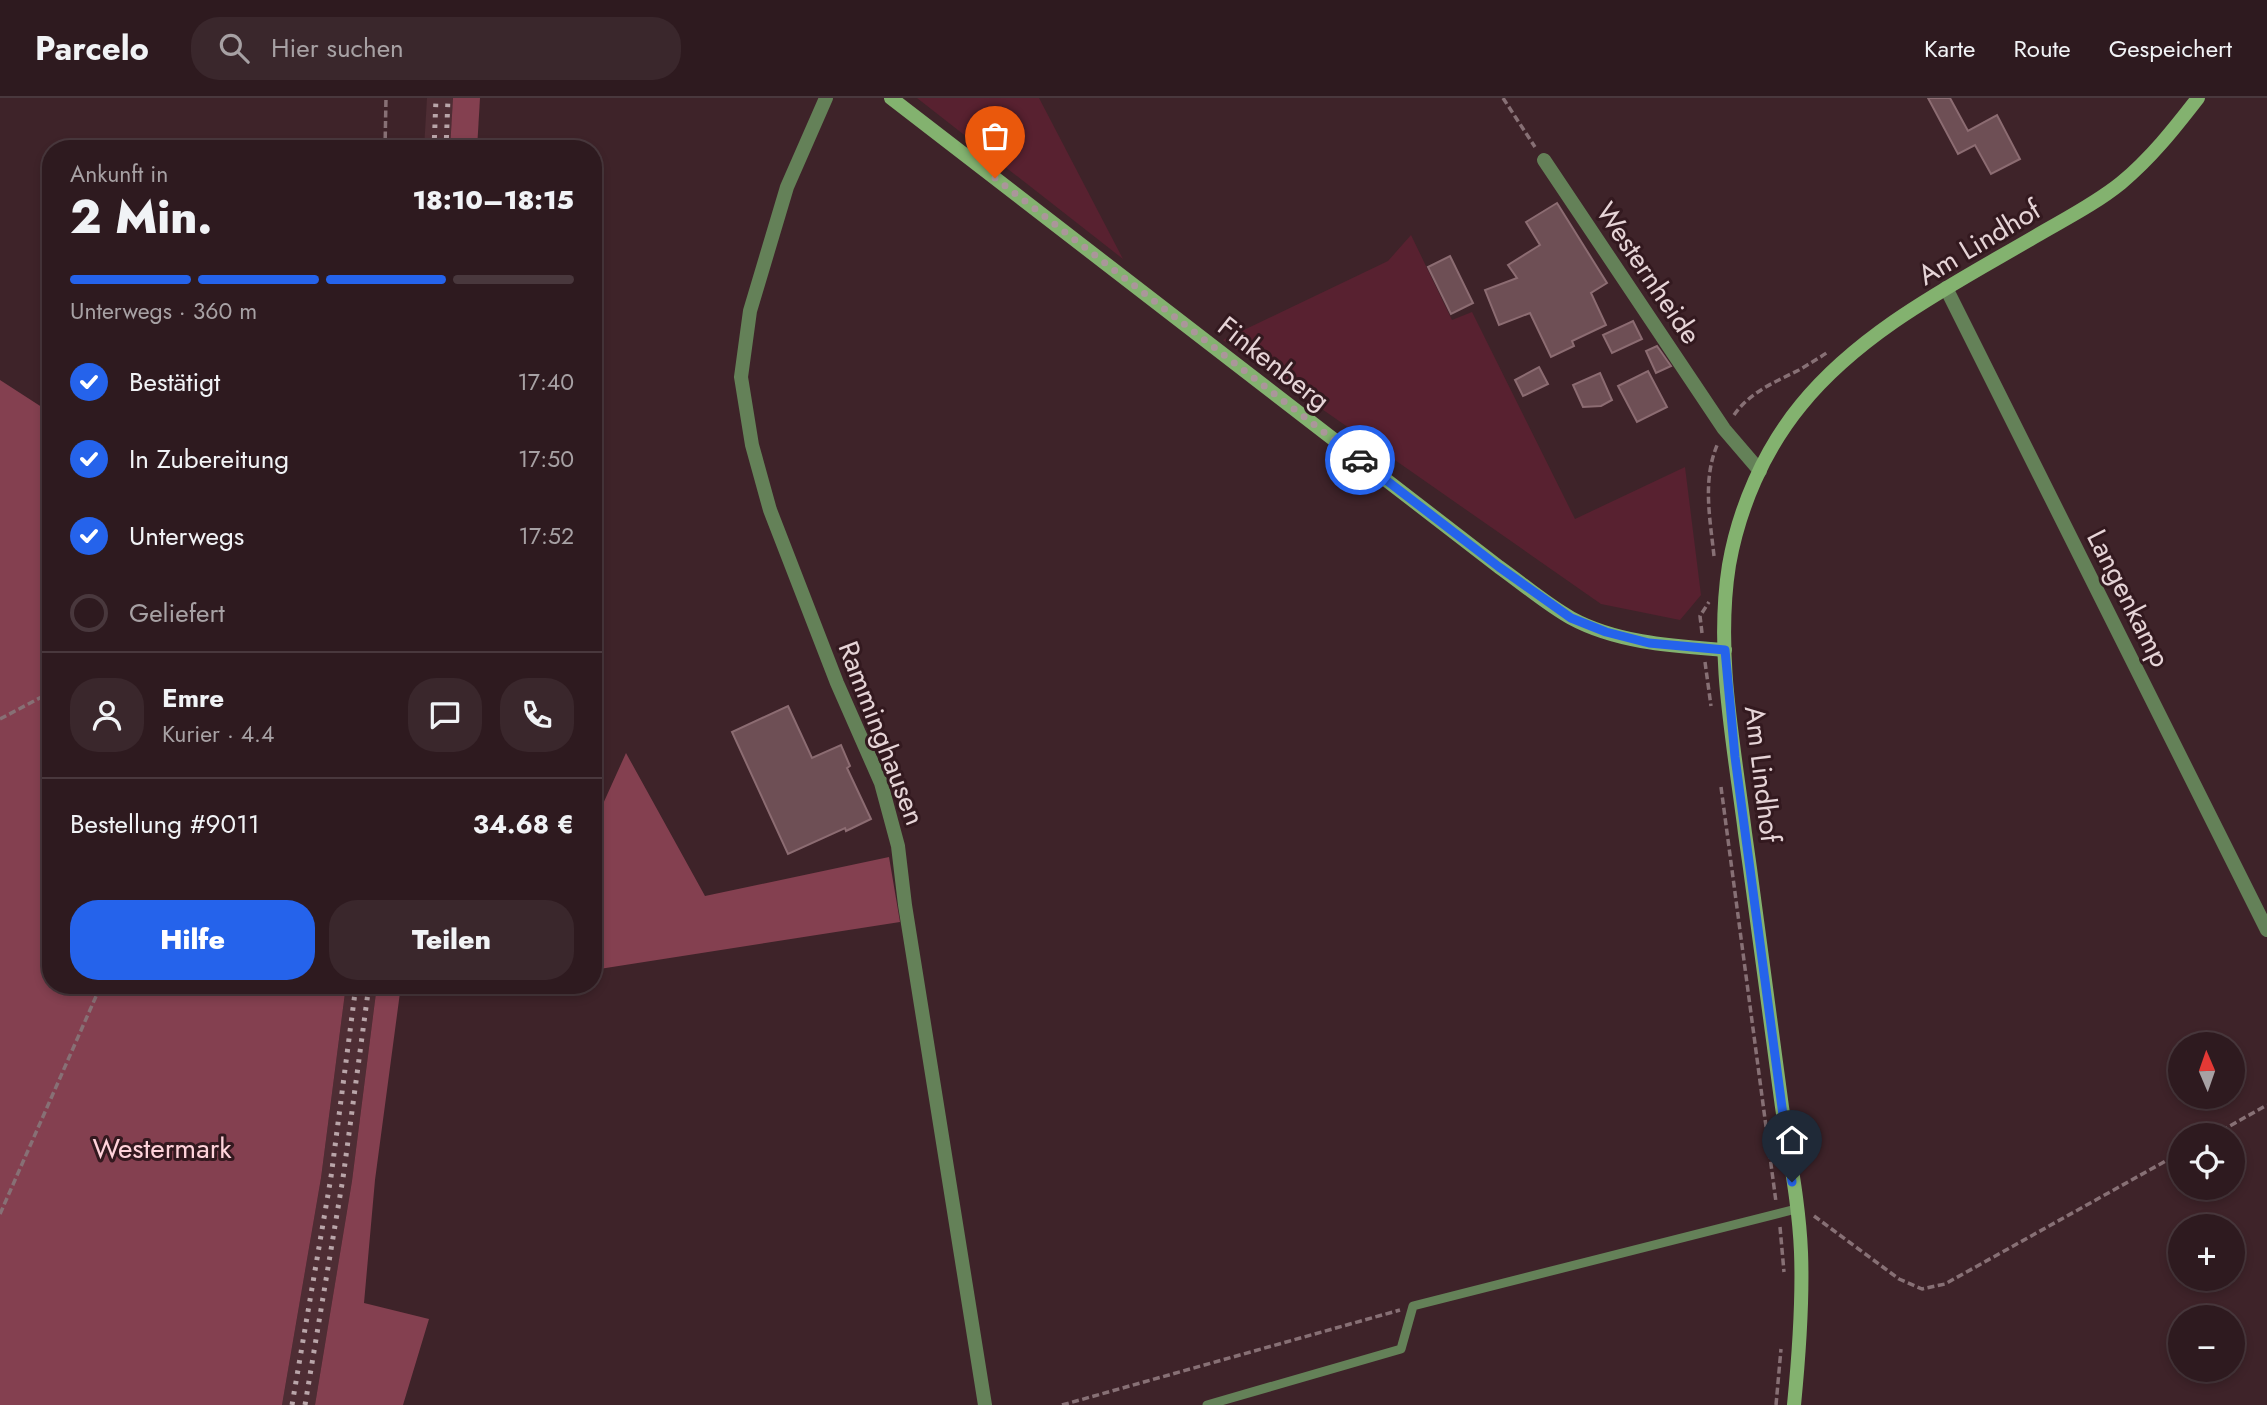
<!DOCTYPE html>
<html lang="de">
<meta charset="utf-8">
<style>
body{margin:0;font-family:Jost,sans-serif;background:#3a272c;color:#f1f3f6;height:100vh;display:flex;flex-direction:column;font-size:26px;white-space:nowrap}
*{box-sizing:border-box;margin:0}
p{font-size:23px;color:#a7a1a4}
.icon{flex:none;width:38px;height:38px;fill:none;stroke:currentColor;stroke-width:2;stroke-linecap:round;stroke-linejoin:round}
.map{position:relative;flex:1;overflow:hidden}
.panel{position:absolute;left:42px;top:42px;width:560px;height:854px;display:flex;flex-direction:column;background:#2e1a1f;border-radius:28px;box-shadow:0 4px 10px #0003,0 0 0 2px #49383d}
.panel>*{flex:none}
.needle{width:46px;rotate:358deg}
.buttons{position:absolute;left:2168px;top:934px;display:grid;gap:14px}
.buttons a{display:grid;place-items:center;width:77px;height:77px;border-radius:50%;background:#2e1a1f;box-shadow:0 4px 10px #0003,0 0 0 2px #49383d;font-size:35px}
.pin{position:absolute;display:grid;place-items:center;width:60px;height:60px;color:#fff;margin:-72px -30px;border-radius:50% 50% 50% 0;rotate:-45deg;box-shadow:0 0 7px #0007}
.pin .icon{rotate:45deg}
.courier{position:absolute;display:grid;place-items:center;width:70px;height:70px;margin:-35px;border:5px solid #2563eb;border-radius:50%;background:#fff;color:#222;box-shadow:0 2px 9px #0007}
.overview em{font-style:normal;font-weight:800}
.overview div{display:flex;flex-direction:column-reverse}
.overview{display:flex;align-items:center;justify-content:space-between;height:119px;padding:0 28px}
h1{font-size:46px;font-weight:800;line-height:52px}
.bar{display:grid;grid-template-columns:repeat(4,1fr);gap:10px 7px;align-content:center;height:84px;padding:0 28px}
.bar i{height:9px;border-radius:5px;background:#49383d}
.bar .selected{background:#2563eb}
.bar p{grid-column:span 4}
.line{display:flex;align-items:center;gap:18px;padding:0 28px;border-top:2px solid #49383d}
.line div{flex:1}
.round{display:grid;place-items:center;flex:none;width:74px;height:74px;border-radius:28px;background:#3a272c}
ol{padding:0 28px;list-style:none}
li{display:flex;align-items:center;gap:21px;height:77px}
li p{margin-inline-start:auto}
li .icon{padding:7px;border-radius:50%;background:#2563eb;color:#fff;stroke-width:4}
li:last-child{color:#a7a1a4}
li i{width:38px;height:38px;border:4px solid #49383d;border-radius:50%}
.cta{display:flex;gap:14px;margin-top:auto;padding:14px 28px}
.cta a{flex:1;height:80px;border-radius:28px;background:#2563eb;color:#fff;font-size:28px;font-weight:800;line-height:80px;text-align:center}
.cta a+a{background:#3a272c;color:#f1f3f6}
header{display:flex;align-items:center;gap:42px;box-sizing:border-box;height:98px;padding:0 35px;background:#2e1a1f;border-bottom:2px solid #49383d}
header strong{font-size:33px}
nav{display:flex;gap:38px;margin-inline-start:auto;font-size:24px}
.search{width:490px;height:63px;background:#3a272c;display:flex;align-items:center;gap:18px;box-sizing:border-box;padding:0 24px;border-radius:28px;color:#a7a1a4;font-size:26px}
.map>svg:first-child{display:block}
.built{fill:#4e2d34}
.green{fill:#582130}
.forest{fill:#844050}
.building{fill:#6e4f55;stroke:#8c6c72;stroke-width:2}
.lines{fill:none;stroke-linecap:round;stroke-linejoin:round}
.path{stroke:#877075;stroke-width:3.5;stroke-dasharray:7 3.5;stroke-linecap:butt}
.lane{stroke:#648158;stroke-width:9}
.street{stroke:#648158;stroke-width:14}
.secondary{stroke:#83b26f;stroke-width:14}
.rail{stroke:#b9a5a9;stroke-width:5;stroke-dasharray:3.5 7;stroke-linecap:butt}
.done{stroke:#ab969a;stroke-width:7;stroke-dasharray:0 12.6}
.route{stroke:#2563eb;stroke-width:9}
.labels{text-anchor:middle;stroke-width:6;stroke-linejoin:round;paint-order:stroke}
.street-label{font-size:28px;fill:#e6d4d7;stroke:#33191f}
.park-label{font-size:28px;fill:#ffd3db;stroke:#33191f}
</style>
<header>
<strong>Parcelo</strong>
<div class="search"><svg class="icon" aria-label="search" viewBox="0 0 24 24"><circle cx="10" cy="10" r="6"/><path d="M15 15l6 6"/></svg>Hier suchen</div>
<nav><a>Karte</a><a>Route</a><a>Gespeichert</a></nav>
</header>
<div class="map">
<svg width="2267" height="1307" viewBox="0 0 2267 1307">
<rect width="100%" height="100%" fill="#3e2329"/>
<g class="built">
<polygon points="427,0 453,0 450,51 424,51"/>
<polygon points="346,887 377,887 352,1083 315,1307 282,1307 321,1080"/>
</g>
<g class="green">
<polygon points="917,0 1039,0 1123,161"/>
<polygon points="1411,137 1452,222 1472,214 1575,421 1685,369 1701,497 1680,522 1601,506 1223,242 1388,163"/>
</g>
<g class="forest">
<polygon points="453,0 480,0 477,51 450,51"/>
<polygon points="0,282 51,315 51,887 346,887 321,1080 282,1307 0,1307"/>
<polygon points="626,655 705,798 889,759 900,824 593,872 593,728"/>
<polygon points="377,887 401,887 375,1082 364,1205 429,1221 403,1307 315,1307 352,1083"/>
</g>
<g class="building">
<polygon points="1928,0 1950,0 1968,33 1997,17 2020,61 1991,76 1975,47 1958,56"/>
<polygon points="1557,105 1607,185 1591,195 1606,227 1572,243 1574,248 1551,259 1530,215 1499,227 1485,192 1517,180 1508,167 1540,147 1526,124"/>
<polygon points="1450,158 1473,205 1451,216 1428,169"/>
<polygon points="1633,223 1642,241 1612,255 1603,237"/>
<polygon points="1657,248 1671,268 1656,275 1646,253"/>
<polygon points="1539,269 1548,286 1523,298 1515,282"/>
<polygon points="1648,273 1667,309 1637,324 1618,288"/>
<polygon points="1600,275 1612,302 1601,308 1583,309 1573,287"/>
<polygon points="788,608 812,660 841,647 850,668 847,670 871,721 846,733 845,730 788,756 732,634"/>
</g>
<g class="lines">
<g class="path">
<polyline points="1503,0 1535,49"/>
<polyline points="385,51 386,0"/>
<path d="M 1734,317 C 1750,294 1775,284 1799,272 C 1809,266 1819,260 1828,254"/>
<path d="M 1714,458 C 1710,420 1702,381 1718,345"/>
<polyline points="1702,535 1700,518 1709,504"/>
<polyline points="1705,564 1711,608"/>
<polyline points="0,621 51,594"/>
<polyline points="1721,689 1776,1104"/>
<polyline points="2212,1038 2267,1007"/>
<polyline points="0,1116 101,887"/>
<polyline points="1814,1118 1899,1181 1922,1191 1945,1186 2180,1055"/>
<polyline points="1780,1129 1784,1174"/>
<polyline points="1062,1307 1400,1212"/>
<polyline points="1776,1307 1781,1251"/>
</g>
<polyline class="lane" points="1207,1307 1401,1251 1413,1208 1796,1111"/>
<g class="street">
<polyline points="826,0 787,89 750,213 741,279 752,347 770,412 837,585 881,685 898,748 905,807 985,1307"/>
<polyline points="1544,62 1724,331 1760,373"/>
<polyline points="1946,190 2267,832"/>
</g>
<g class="secondary">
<path d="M 891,0 L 1499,469 C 1523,486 1546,506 1571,520 C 1617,545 1673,548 1725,552"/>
<path d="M 1794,1307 C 1799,1256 1803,1205 1801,1154 C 1799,1105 1789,1057 1782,1009 C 1770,917 1758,826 1745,735 C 1734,647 1715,555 1729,467 C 1739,410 1764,352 1801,307 C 1862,232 1954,186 2036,138 C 2065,121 2095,106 2121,85 C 2151,60 2174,31 2198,0"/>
</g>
<g class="rail">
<polyline points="434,51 436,0"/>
<polyline points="446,51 448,0"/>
<polyline points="292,1307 331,1079 356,887"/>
<polyline points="305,1307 343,1080 369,887"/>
</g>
</g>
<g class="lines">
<polyline class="done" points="995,80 1360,362"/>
<polyline class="route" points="1360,362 1499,469 1571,520 1606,534 1649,545 1725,552 1735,659 1792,1084"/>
</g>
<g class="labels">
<g class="street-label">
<text transform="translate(1979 144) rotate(-31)" y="10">Am Lindhof</text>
<text transform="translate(1649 175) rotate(56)" y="10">Westernheide</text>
<text transform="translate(1274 265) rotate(38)" y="10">Finkenberg</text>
<text transform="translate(2129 500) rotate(63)" y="10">Langenkamp</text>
<text transform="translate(882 635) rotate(69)" y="10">Ramminghausen</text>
<text transform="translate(1763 676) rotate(83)" y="10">Am Lindhof</text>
</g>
<g class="park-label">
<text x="162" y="1060">Westermark</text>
</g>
</g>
</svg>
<div class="buttons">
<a><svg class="needle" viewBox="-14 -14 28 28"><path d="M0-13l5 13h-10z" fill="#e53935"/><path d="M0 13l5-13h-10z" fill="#a7a1a4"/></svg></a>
<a><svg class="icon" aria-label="locate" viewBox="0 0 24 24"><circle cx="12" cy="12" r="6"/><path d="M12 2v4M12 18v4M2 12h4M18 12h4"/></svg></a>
<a>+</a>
<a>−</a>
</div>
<div class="pin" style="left:995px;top:80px;background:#ea580c"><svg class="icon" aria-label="bag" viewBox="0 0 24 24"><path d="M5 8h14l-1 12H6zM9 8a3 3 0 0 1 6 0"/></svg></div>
<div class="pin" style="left:1792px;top:1084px;background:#1f2937"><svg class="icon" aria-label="home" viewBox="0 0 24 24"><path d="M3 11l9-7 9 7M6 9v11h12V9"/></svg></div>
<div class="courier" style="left:1360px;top:362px"><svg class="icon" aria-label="car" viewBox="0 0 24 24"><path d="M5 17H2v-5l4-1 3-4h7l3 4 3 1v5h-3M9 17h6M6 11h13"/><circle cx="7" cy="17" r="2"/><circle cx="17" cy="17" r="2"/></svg></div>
<section class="panel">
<div class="overview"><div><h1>2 Min.</h1><p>Ankunft in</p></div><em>18:10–18:15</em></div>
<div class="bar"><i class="selected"></i><i class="selected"></i><i class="selected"></i><i></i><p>Unterwegs · 360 m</p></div>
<ol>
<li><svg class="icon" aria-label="check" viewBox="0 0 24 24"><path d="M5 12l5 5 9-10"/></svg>Bestätigt<p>17:40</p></li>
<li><svg class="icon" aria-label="check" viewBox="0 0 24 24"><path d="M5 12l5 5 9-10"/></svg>In Zubereitung<p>17:50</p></li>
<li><svg class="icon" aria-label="check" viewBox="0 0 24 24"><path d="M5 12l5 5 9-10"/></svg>Unterwegs<p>17:52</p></li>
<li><i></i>Geliefert</li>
</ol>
<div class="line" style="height:126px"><a class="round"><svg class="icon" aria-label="person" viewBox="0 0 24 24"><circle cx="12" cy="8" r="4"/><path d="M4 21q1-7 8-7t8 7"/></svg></a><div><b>Emre</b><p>Kurier · 4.4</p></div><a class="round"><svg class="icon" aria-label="chat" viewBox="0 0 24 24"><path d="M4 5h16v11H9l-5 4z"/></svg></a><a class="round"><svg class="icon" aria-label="phone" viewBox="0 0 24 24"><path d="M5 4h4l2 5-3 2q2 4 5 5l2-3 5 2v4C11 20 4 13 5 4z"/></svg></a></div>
<div class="line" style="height:91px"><div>Bestellung #9011</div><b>34.68 €</b></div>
<div class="cta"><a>Hilfe</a><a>Teilen</a></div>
</section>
</div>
